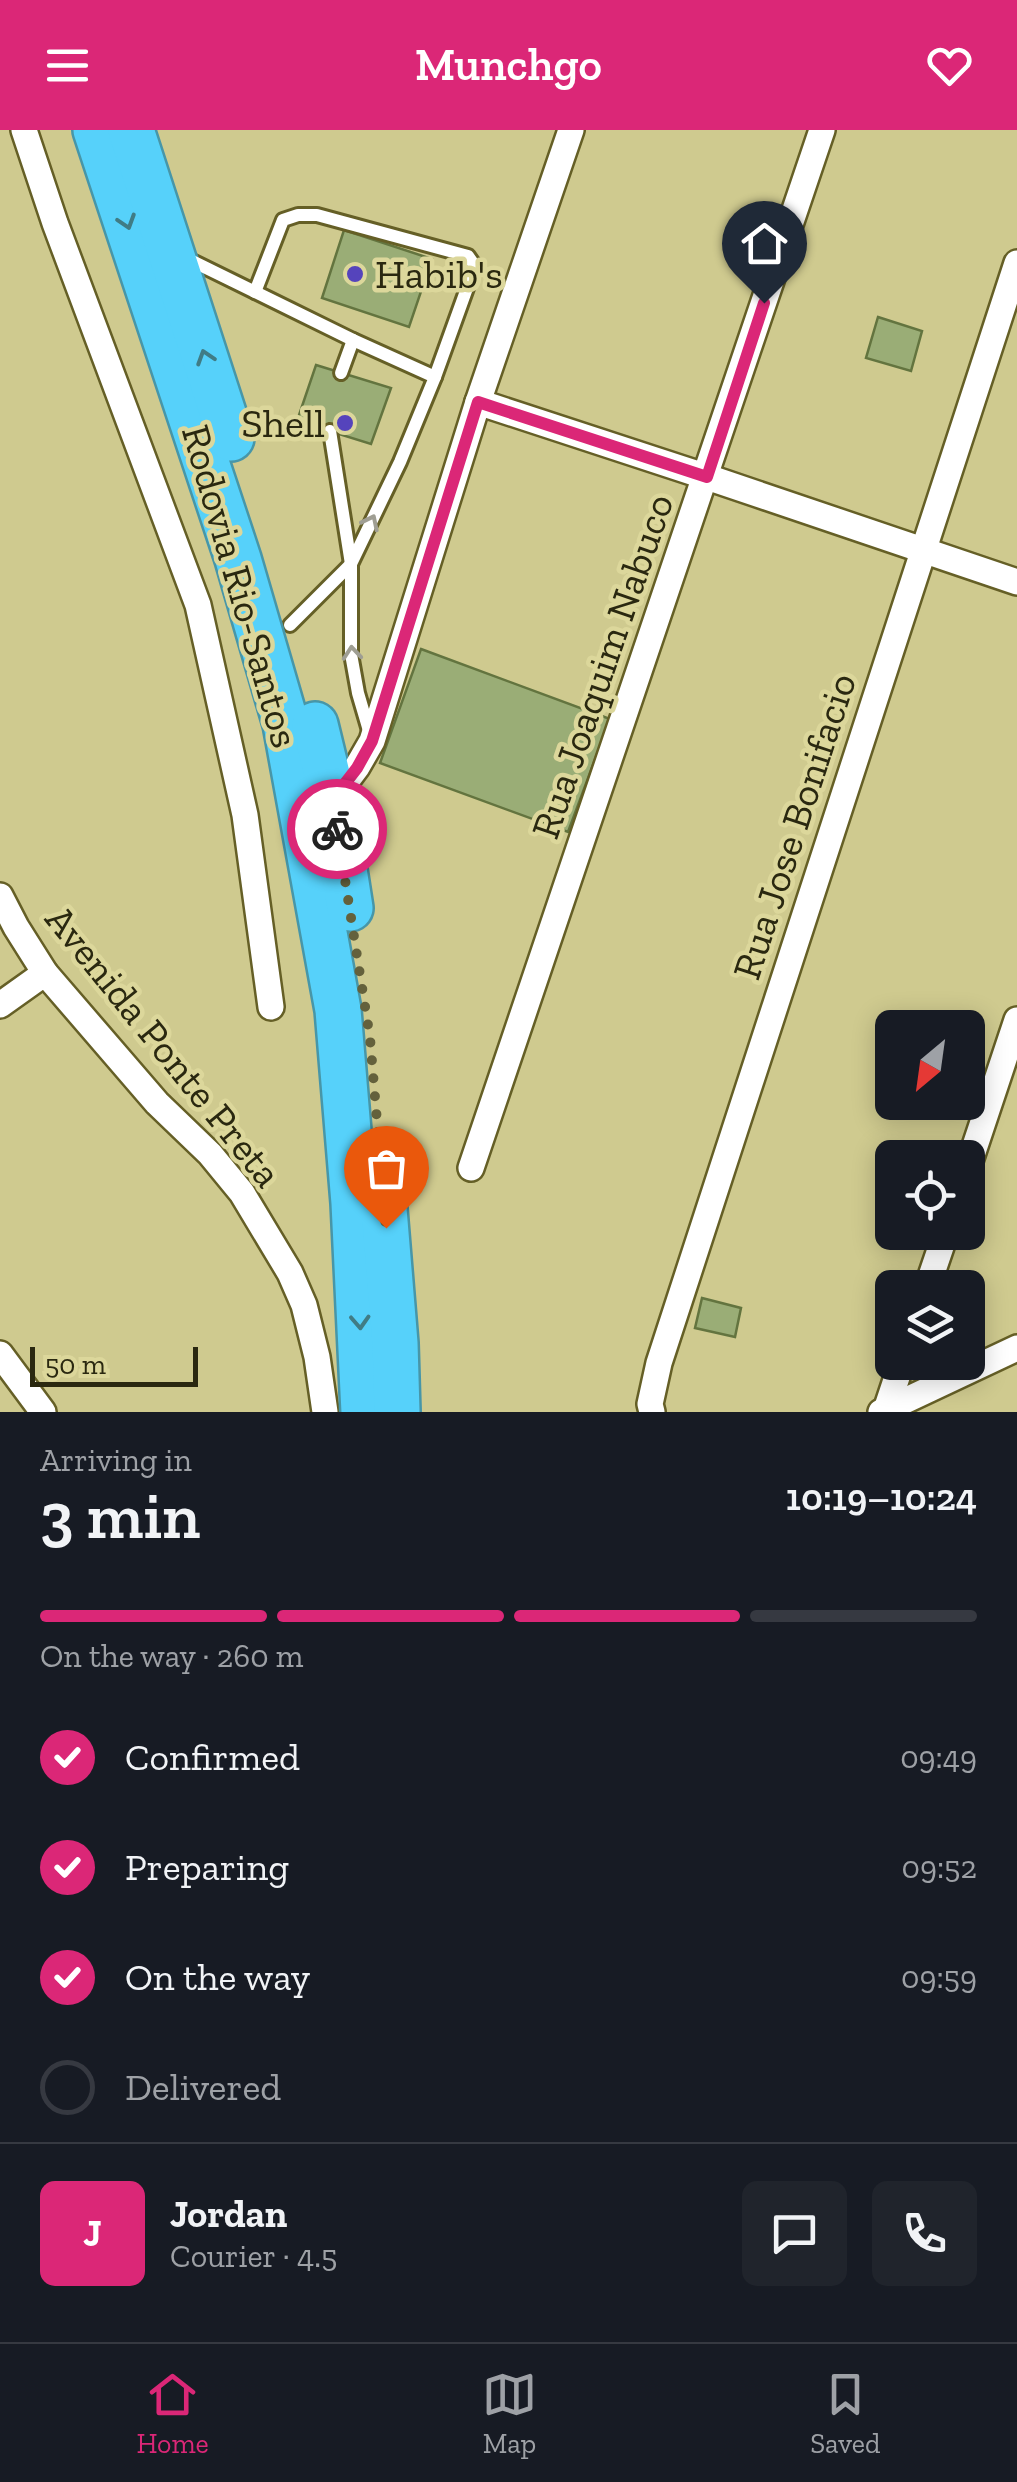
<!DOCTYPE html>
<meta charset="utf-8">
<style>
body{margin:0;font-family:"Zilla Slab",serif;background:#20242c;color:#f1f3f6;height:100vh;display:flex;flex-direction:column;font-size:38px;white-space:nowrap}
*{box-sizing:border-box;margin:0}
p{font-size:32px;color:#9ea1a6}
.icon{flex:none;width:55px;height:55px;fill:none;stroke:currentColor;stroke-width:2;stroke-linecap:round;stroke-linejoin:round}
.map{position:relative;height:1282px;overflow:hidden}
.panel{display:flex;flex-direction:column;background:#171b24;flex:1}
.panel>*{flex:none}
.needle{width:65px;rotate:209deg}
.fabs{position:absolute;left:875px;top:880px;display:grid;gap:20px}
.fabs a{display:grid;place-items:center;width:110px;height:110px;border-radius:15px;background:#171b24;box-shadow:0 5px 25px #0003;font-size:50px}
.scale{position:absolute;left:30px;bottom:25px;width:168px;box-sizing:border-box;padding-left:10px;border:5px solid #2a2810;border-top:0;font-size:28px;line-height:35px;white-space:nowrap;color:#2a2810;-webkit-text-stroke:8px #dcd79b;paint-order:stroke}
.pin{position:absolute;display:grid;place-items:center;width:85px;height:85px;color:#fff;margin:-102px -42px;border-radius:50% 50% 50% 0;rotate:-45deg;box-shadow:0 0 10px #0007}
.pin .icon{rotate:45deg}
.courier{position:absolute;display:grid;place-items:center;width:100px;height:100px;margin:-50px;border:8px solid #db2777;border-radius:50%;background:#fff;color:#222;box-shadow:0 2px 12px #0007}
.summary em{font-style:normal;font-weight:600}
.summary div{display:flex;flex-direction:column-reverse}
.summary{display:flex;align-items:center;justify-content:space-between;height:170px;padding:0 40px}
h1{font-size:65px;font-weight:600;line-height:75px}
.bar{display:grid;grid-template-columns:repeat(4,1fr);gap:15px 10px;align-content:center;height:120px;padding:0 40px}
.bar i{height:12px;border-radius:8px;background:#363941}
.bar .on{background:#db2777}
.bar p{grid-column:span 4}
.line{display:flex;align-items:center;gap:25px;padding:0 40px;border-top:2px solid #363941}
.line div{flex:1}
.round{display:grid;place-items:center;flex:none;width:105px;height:105px;border-radius:15px;background:#20242c}
ol{padding:0 40px;list-style:none}
li{display:flex;align-items:center;gap:30px;height:110px}
li p{margin-inline-start:auto}
li .icon{padding:10px;border-radius:50%;background:#db2777;color:#fff;stroke-width:4}
li:last-child{color:#9ea1a6}
li i{width:55px;height:55px;border:5px solid #363941;border-radius:50%}
header{display:flex;justify-content:space-between;align-items:center;height:130px;padding:0 40px;background:#db2777;color:#fff;font-size:45px;font-weight:600}
.dock{display:flex;justify-content:space-around;align-items:center;height:140px;border-top:2px solid #363941;background:#171b24;font-size:28px;color:#9ea1a6}
.dock a{display:grid;justify-items:center;gap:5px}
.dock .on{color:#db2777}
.map>svg:first-child{display:block}
.building{fill:#9aad76;stroke:#63743f;stroke-width:2.5}
.lines{fill:none;stroke-linecap:round;stroke-linejoin:round}
.lane-casing{stroke:#655f26;stroke-width:18}
.street-casing{stroke:#655f26;stroke-width:30}
.highway-casing{stroke:#4796a8;stroke-width:50}
.lane{stroke:#fff;stroke-width:12}
.street{stroke:#fff;stroke-width:25}
.highway{stroke:#56d1fa;stroke-width:45}
.oneway{stroke:#407c85}
.oneway2{stroke:#9f9e93}
.done{stroke:#64613c;stroke-width:10;stroke-dasharray:0 18}
.route{stroke:#db2777;stroke-width:12}
.poi-dot{fill:#5544bc;stroke:#dcd79b;stroke-width:4}
.labels{text-anchor:middle;stroke-width:9;stroke-linejoin:round;paint-order:stroke}
.poi-label{font-size:40px;fill:#2a2810;stroke:#dcd79b;text-anchor:start}
.street-label{font-size:40px;fill:#2a2810;stroke:#dcd79b}
</style>
<header><svg class="icon" aria-label="menu" viewBox="0 0 24 24"><path d="M4 6h16M4 12h16M4 18h16"/></svg>Munchgo<svg class="icon" aria-label="heart" viewBox="0 0 24 24"><path d="M12 20l-8-8c-3-5 5-10 8-4 3-6 11-1 8 4z"/></svg></header>
<div class="map">
<svg width="1017" height="1282" viewBox="0 0 1017 1282">
<rect width="100%" height="100%" fill="#cfca8f"/>
<g class="building">
<polygon points="344,100 432,129 409,197 322,168"/>
<polygon points="878,187 922,201 911,241 866,228"/>
<polygon points="316,235 391,258 371,314 297,291"/>
<polygon points="421,519 610,589 568,702 380,633"/>
<polygon points="702,1168 741,1178 735,1207 695,1198"/>
</g>
<g class="lines">
<defs>
<g id="lane">
<polyline points="186,128 353,210 435,247 400,332 351,434 290,495"/>
<polyline points="255,162 283,90 298,85 317,85 468,126 475,136 435,247"/>
<polyline points="341,243 353,210"/>
<polyline points="330,301 351,434 351,524 358,563 370,604"/>
</g>
<g id="street">
<polyline points="24,0 55,93 198,475 245,685 271,877"/>
<polyline points="478,272 707,347 1017,452"/>
<polyline points="333,669 357,637 372,611 478,272 571,0"/>
<polyline points="0,766 16,797 45,843 157,973 210,1024 242,1063 290,1143 304,1175 317,1227 325,1282"/>
<polyline points="0,875 45,843"/>
<polyline points="968,1037 1017,890"/>
<polyline points="471,1038 822,0"/>
<polyline points="927,1158 946,1102"/>
<polyline points="0,1224 43,1282"/>
<polyline points="886,1280 902,1232"/>
<polyline points="652,1282 650,1274 659,1233 1017,133"/>
<polyline points="881,1282 1017,1218"/>
</g>
<g id="highway">
<polyline points="96,0 238,429 286,594 338,880 354,1073 364,1282"/>
<polyline points="131,0 231,308"/>
<polyline points="315,595 333,669 350,778"/>
<polyline points="384,1079 395,1213 397,1282"/>
</g>
</defs>
<use href="#lane" class="lane-casing"/>
<use href="#street" class="street-casing"/>
<use href="#highway" class="highway-casing"/>
<use href="#lane" class="lane"/>
<use href="#street" class="street"/>
<use href="#highway" class="highway"/>
</g>
<defs><path id="oneway-chevron" d="M-2-3.5L2.5 0L-2 3.5" fill="none" stroke-width="1.6" stroke-linecap="round" stroke-linejoin="round" transform="scale(2.5)"/></defs>
<g class="oneway">
<use href="#oneway-chevron" transform="translate(127 92) rotate(72)"/>
<use href="#oneway-chevron" transform="translate(205 227) rotate(-108)"/>
<use href="#oneway-chevron" transform="translate(360 1192) rotate(87)"/>
</g>
<g class="oneway2">
<use href="#oneway-chevron" transform="translate(371 392) rotate(-64)"/>
<use href="#oneway-chevron" transform="translate(352 523) rotate(-95)"/>
</g>
<g class="lines">
<polyline class="done" points="337,699 370,908 386,1098"/>
<polyline class="route" points="337,699 333,669 357,638 372,611 478,272 707,347 764,173"/>
</g>
<g class="poi-dot">
<circle cx="355" cy="144" r="10"/>
<circle cx="345" cy="293" r="10"/>
</g>
<g class="labels">
<g class="poi-label">
<text x="375" y="158">Habib's</text>
<text x="325" y="307" text-anchor="end">Shell</text>
</g>
<g class="street-label">
<text transform="translate(241 456) rotate(74)" y="14">Rodovia Rio-Santos</text>
<text transform="translate(602 536) rotate(-71)" y="14">Rua Joaquim Nabuco</text>
<text transform="translate(794 696) rotate(-72)" y="14">Rua Jose Bonifacio</text>
<text transform="translate(164 916) rotate(51)" y="14">Avenida Ponte Preta</text>
</g>
</g>
</svg>
<div class="fabs">
<a><svg class="needle" viewBox="-14 -14 28 28"><path d="M0-13l5 13h-10z" fill="#e53935"/><path d="M0 13l5-13h-10z" fill="#9ea1a6"/></svg></a>
<a><svg class="icon" aria-label="locate" viewBox="0 0 24 24"><circle cx="12" cy="12" r="6"/><path d="M12 2v4M12 18v4M2 12h4M18 12h4"/></svg></a>
<a><svg class="icon" aria-label="layers" viewBox="0 0 24 24"><path d="M12 4l9 5-9 5-9-5zM3 14l9 5 9-5"/></svg></a>
</div>
<div class="scale">50 m</div>
<div class="pin" style="left:386px;top:1098px;background:#ea580c"><svg class="icon" aria-label="bag" viewBox="0 0 24 24"><path d="M5 8h14l-1 12H6zM9 8a3 3 0 0 1 6 0"/></svg></div>
<div class="pin" style="left:764px;top:173px;background:#1f2937"><svg class="icon" aria-label="home" viewBox="0 0 24 24"><path d="M3 11l9-7 9 7M6 9v11h12V9"/></svg></div>
<div class="courier" style="left:337px;top:699px"><svg class="icon" aria-label="bike" viewBox="0 0 24 24"><circle cx="6" cy="16" r="4"/><circle cx="18" cy="16" r="4"/><path d="M6 16l4-8h5l3 8M10 8l3 8H6M13 5h3"/></svg></div>
</div>
<section class="panel">
<div class="summary"><div><h1>3 min</h1><p>Arriving in</p></div><em>10:19–10:24</em></div>
<div class="bar"><i class="on"></i><i class="on"></i><i class="on"></i><i></i><p>On the way · 260 m</p></div>
<ol>
<li><svg class="icon" aria-label="check" viewBox="0 0 24 24"><path d="M5 12l5 5 9-10"/></svg>Confirmed<p>09:49</p></li>
<li><svg class="icon" aria-label="check" viewBox="0 0 24 24"><path d="M5 12l5 5 9-10"/></svg>Preparing<p>09:52</p></li>
<li><svg class="icon" aria-label="check" viewBox="0 0 24 24"><path d="M5 12l5 5 9-10"/></svg>On the way<p>09:59</p></li>
<li><i></i>Delivered</li>
</ol>
<div class="line" style="height:180px"><b class="round" style="background:#db2777;color:#fff">J</b><div><b>Jordan</b><p>Courier · 4.5</p></div><a class="round"><svg class="icon" aria-label="chat" viewBox="0 0 24 24"><path d="M4 5h16v11H9l-5 4z"/></svg></a><a class="round"><svg class="icon" aria-label="phone" viewBox="0 0 24 24"><path d="M5 4h4l2 5-3 2q2 4 5 5l2-3 5 2v4C11 20 4 13 5 4z"/></svg></a></div>
</section>
<nav class="dock">
<a class="on"><svg class="icon" aria-label="home" viewBox="0 0 24 24"><path d="M3 11l9-7 9 7M6 9v11h12V9"/></svg>Home</a>
<a><svg class="icon" aria-label="map" viewBox="0 0 24 24"><path d="M3 6l6-2 6 2 6-2v14l-6 2-6-2-6 2zM9 4v14M15 6v14"/></svg>Map</a>
<a><svg class="icon" aria-label="saved" viewBox="0 0 24 24"><path d="M7 4h10v16l-5-4-5 4z"/></svg>Saved</a>
</nav>
